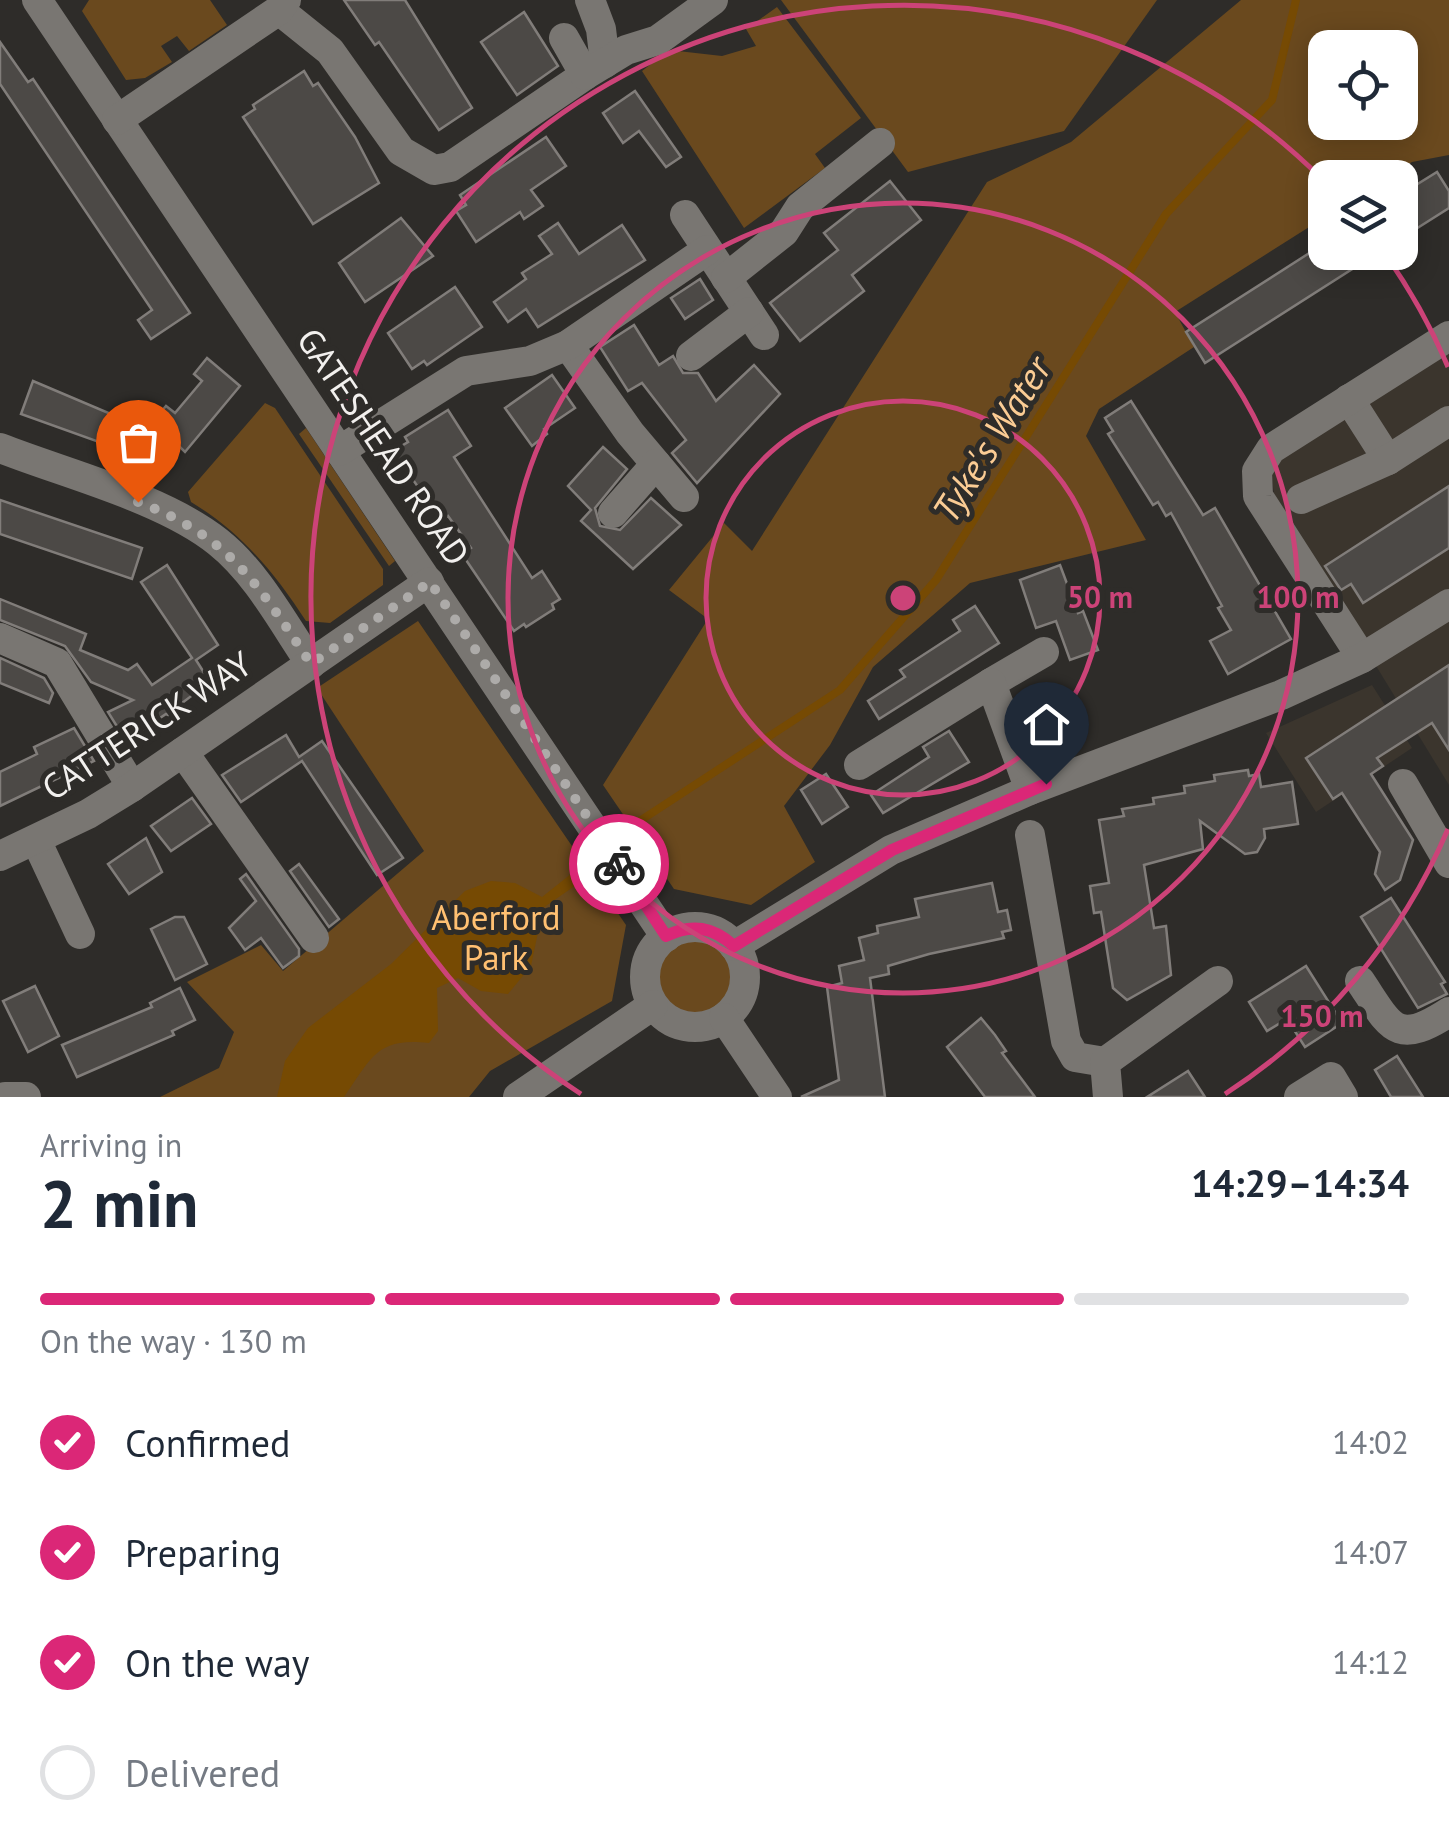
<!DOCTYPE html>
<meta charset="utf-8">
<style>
body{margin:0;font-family:"PT Sans",sans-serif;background:#f6f6f7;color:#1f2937;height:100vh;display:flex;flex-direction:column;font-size:38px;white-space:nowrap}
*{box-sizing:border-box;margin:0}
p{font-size:32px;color:#747a83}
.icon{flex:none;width:55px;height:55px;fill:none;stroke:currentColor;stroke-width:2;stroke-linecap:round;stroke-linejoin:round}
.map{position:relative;height:1097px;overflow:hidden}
.sheet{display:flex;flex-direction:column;background:#fff;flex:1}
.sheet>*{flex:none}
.controls{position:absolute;left:1308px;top:30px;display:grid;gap:20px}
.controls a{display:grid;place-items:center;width:110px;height:110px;border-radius:20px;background:#fff;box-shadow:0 5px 25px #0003;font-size:50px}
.pin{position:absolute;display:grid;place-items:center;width:85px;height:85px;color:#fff;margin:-102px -42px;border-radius:50% 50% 50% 0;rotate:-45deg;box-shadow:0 0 10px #0007}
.pin .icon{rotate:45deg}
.courier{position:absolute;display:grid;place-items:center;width:100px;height:100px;margin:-50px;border:8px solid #db2777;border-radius:50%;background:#fff;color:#222;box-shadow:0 2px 12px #0007}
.summary em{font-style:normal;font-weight:700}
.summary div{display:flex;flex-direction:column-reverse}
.summary{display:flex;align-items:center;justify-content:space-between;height:170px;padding:0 40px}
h1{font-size:65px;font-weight:700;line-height:75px}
.bar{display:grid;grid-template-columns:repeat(4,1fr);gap:15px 10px;align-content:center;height:120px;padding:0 40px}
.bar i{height:12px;border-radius:8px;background:#e0e1e3}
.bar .on{background:#db2777}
.bar p{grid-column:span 4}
ol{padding:0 40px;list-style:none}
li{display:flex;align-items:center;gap:30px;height:110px}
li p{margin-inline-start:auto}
li .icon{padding:10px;border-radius:50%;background:#db2777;color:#fff;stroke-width:4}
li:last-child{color:#747a83}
li i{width:55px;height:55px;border:5px solid #e0e1e3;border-radius:50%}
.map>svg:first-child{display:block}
.built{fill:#3b352d}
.green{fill:#6a491e;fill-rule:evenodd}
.water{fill:#764a03}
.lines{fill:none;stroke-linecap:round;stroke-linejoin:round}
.stream{stroke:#764a03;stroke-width:8}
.building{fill:#4c4946;stroke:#817d7a;stroke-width:2.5}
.minor{stroke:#797672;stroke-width:30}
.done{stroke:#adaba9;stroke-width:10;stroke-dasharray:0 18}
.route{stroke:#db2777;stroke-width:12}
.ring{fill:none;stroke:#cc4378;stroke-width:5}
.labels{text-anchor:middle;stroke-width:10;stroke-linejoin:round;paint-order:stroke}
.street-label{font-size:35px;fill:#f2f0ee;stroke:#2e2c29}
.park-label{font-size:35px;fill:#ffc072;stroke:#2e2c29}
.water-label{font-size:38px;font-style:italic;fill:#fbcc94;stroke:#2e2c29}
.centre{fill:#cc4378;stroke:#2e2c29;stroke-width:5}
.ring-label{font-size:30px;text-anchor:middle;font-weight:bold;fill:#cc4378;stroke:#2e2c29;stroke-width:10;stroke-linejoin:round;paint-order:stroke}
</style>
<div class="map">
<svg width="1449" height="1097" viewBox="0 0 1449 1097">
<rect width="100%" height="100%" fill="#2e2c29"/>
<g class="built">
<polygon points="1449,348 1449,785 1275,501 1271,472 1282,453"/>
<polygon points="1372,685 1412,748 1316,812 1266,733"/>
</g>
<g class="green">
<polygon points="89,0 210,0 227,25 189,51 177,36 161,46 172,62 145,78 126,80 82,11"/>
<polygon points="781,0 1157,0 1064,131 908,172"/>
<path d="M 1241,0 L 1449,0 L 1449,155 L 1412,162 L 1387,177 L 1325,178 L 1325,217 L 1175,312 L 1194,347 L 1099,409 L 1086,436 L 1146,540 L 970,583 L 873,667 L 830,745 L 784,806 L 815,862 L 751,905 L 674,889 L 603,785 L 708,619 L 669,590 L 724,523 L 752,551 L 987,182 L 1071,142 ZM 1325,48 L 1400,48 L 1400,122 L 1325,122 Z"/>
<polygon points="777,7 861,118 815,154 825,168 744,228 642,71 669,50 722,56 756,46 746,29"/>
<path d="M 265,403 L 275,408 L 383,569 L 383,585 L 330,623 L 306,621 C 274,572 242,533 191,502 L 188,492 Z"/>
<polygon points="306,428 395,561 389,566 299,434"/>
<polygon points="418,621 626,925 612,1001 490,1071 469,1097 160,1097 219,1068 234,1032 187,982 261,945 283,971 424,851 317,688"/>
<circle cx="695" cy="977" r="36"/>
</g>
<path class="water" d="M 581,866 L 589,876 L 543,908 L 531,966 L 508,994 L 481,991 L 458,978 L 437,988 L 438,1031 L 429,1043 C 377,1037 372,1057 344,1097 L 277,1097 L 285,1061 L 308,1028 L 391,964 L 465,891 L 491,881 L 515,883 L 542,897 Z"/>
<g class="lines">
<polyline class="stream" points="632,826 840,690 936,580 1166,214 1272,100 1296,0"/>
</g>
<g class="building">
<polygon points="344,0 405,0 472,108 439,130 379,42 375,45"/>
<polygon points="524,12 558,66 517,95 481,42"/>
<polygon points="0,42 28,82 33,79 190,313 151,339 138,320 152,310 0,84"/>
<polygon points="304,71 313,86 318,83 355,137 379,183 313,224 243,117 255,109 253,105"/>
<polygon points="635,91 681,157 666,167 639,131 623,143 603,113"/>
<polygon points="546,137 566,166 531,190 543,206 524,219 520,212 476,242 456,211 466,205 460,195"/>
<polygon points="1437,172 1449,191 1449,208 1400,239 1400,195"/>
<polygon points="890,181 921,220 852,275 864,291 800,341 770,303 838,250 824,233"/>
<polygon points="401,218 433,256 365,302 339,263"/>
<polygon points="558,223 579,254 622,225 645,260 538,327 526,309 508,322 494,302 526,279 522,273 552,254 539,236"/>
<polygon points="1325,243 1325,252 1379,252 1205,363 1186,332"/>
<polygon points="700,279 713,300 685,319 671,298"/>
<polygon points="455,287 482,327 427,365 424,361 412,369 388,333"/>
<polygon points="634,325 659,365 673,356 683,373 698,373 716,401 754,365 780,394 697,483 672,453 686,440 642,383 628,391 600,347"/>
<polygon points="207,358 240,386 185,452 180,447 160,471 144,458 21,414 33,381 146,429 166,406 175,413 202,381 194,374"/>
<polygon points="552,375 575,408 544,429 547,434 532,446 505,408"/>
<polygon points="1131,401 1203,515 1215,508 1291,639 1228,674 1210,641 1231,630 1218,608 1222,606 1171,513 1166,516 1158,502 1153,505 1108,434 1113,431 1105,418"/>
<polygon points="448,410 471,446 454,457 532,578 542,571 560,599 552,604 554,609 526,627 524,624 514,631 462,554 471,548 448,516 441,520 393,451 408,442 405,437"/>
<polygon points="603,447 627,469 595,508 600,526 620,530 651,498 681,525 633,569 581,521 591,510 568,486"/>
<polygon points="1449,486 1449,548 1363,603 1351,584 1341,590 1325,566"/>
<polygon points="0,500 142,548 132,579 0,534"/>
<polygon points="167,565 218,645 196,660 210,682 170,712 173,717 166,714 126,741 108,712 133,700 91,682 65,646 0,620 0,599 86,634 80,650 128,670 137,664 152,685 192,658 141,582"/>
<polygon points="1060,565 1078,613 1083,611 1098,650 1070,660 1056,621 1036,628 1020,580"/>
<polygon points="975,606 999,643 879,719 868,701 905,677 900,670 960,631 953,620"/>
<polygon points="0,658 44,678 53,693 49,703 0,683"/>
<polygon points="1449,665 1449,750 1432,723 1377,758 1383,766 1371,774 1413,840 1400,880 1385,890 1375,874 1380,852 1342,793 1333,799 1306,758"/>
<polygon points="74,728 94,761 0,806 0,772 37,754 34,747"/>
<polygon points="949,731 969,762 883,813 871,795 929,757 923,747"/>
<polygon points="286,735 299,757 322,741 403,858 377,875 302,761 241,802 222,775"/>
<polygon points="1248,770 1249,776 1259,774 1261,787 1292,782 1298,824 1264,829 1265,838 1257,852 1245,854 1200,821 1203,849 1144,865 1154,928 1166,926 1171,975 1127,1000 1113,988 1101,912 1094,913 1090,886 1109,883 1099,820 1124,816 1122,809 1154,804 1153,798 1185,793 1184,786 1215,781 1214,775"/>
<polygon points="826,774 848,807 822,824 801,790"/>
<polygon points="192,798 211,824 171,851 151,826"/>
<polygon points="146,838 162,872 129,894 108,864"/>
<polygon points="299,864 339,919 329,927 290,871"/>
<polygon points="246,874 299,949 299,956 283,968 261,938 245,950 229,928 256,901 240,879"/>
<polygon points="992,883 998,912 1007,910 1011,930 1002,932 1004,938 929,954 888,966 889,974 870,978 885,1097 801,1097 839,1080 827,987 842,983 839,966 864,960 859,938 878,933 877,926 919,917 915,899"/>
<polygon points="1391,898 1445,982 1441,984 1447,994 1418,1008 1361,917"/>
<polygon points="175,917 184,917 207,964 175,980 151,929"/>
<polygon points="1306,966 1342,1023 1305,1047 1287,1019 1267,1031 1249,1002"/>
<polygon points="35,986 59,1036 28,1052 3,1001"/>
<polygon points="180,988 195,1020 172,1031 174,1035 77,1077 62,1045 152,1007 150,1003"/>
<polygon points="981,1018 995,1035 1006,1051 1002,1053 1035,1097 985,1097 947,1047"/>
<polygon points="1397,1056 1423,1097 1391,1097 1375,1070"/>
<polygon points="1188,1071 1205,1097 1147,1097"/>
</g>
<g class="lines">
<g class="minor">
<polyline points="37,0 666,937"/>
<polyline points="590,0 601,29 605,63"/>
<polyline points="279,10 330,51 401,151 434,170 450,167 585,75"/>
<polyline points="564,38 585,75 626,50 658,40 713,0"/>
<polyline points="117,120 279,10 286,0"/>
<polyline points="685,215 764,335"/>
<polyline points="726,278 784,232 800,207 880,143"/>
<polyline points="568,345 630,433 684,497"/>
<polyline points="691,356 749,312"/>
<polyline points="1349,399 1388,460"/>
<path d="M 0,448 C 66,474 163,498 218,542 C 257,573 283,623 311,664"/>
<polyline points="339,451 466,371 530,361 568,345 707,250"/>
<polyline points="1301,499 1388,460 1449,421"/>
<polyline points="613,513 656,464"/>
<polyline points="0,638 57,663 132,787"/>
<polyline points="1362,658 1258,496 1257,471 1271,449 1449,336"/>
<polyline points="991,683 1044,652"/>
<polyline points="183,752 314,938"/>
<polyline points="859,765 991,683 1030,790"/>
<polyline points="1403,784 1449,863"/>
<polyline points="1030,835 1066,1041 1075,1057 1105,1062"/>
<polyline points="36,840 80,934"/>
<polyline points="0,856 88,814 132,787 429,582"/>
<circle cx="695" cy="977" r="50"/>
<polyline points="734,946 891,850 1030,790 1281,695 1362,658 1449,604"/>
<path d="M 1360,981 C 1391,1027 1395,1047 1449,1012"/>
<polyline points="724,1018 777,1097"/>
<polyline points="5,1097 26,1097"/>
<polyline points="518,1097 653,1005"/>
<polyline points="1108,1097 1105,1062 1218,981"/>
<polyline points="1299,1097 1331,1077 1343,1097"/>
</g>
</g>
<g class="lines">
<path class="done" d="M 138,502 C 231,537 258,585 311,664 L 430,582 L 619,864"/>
<path class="route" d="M 619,864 L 666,936 C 692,923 713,927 734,946 L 892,850 L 1046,784"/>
</g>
<g class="ring">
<circle cx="903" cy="598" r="197"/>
<circle cx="903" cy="598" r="395"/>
<path d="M1448 829A592 592 0 0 1 1225 1094M581 1094A592 592 0 1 1 1322 179M1385 254A592 592 0 0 1 1448 367"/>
</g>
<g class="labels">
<g class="street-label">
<text transform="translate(383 447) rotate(56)" y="12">GATESHEAD ROAD</text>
<text transform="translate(147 726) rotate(-33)" y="12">CATTERICK WAY</text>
</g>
<g class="park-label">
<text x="496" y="930">Aberford<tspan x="496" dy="40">Park</tspan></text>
</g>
<g class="water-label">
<text transform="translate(992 440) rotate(-58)" y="13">Tyke's Water</text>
</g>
</g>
<circle cx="903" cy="598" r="15" class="centre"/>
<g class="ring-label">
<text x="1100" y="608">50 m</text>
<text x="1298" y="608">100 m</text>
<text x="1322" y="1027">150 m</text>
</g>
</svg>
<div class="controls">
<a><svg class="icon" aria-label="locate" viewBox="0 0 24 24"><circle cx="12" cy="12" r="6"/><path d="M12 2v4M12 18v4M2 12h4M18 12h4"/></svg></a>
<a><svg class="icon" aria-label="layers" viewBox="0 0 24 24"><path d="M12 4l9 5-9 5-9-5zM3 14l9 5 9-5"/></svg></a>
</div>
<div class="pin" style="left:138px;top:502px;background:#ea580c"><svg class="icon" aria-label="bag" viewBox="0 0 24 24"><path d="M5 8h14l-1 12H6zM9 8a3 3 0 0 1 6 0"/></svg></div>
<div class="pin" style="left:1046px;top:784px;background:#1f2937"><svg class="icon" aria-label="home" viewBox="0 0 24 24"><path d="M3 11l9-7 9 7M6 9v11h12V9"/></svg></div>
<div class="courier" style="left:619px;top:864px"><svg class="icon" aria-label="bike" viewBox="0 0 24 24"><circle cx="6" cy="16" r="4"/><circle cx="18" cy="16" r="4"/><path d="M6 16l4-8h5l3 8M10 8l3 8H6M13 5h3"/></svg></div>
</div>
<section class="sheet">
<div class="summary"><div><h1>2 min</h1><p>Arriving in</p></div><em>14:29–14:34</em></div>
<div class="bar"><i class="on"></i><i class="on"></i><i class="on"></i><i></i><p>On the way · 130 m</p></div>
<ol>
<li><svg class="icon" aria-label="check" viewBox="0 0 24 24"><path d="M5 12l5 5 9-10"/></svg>Confirmed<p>14:02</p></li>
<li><svg class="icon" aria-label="check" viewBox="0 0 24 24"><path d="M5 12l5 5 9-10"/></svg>Preparing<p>14:07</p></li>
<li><svg class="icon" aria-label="check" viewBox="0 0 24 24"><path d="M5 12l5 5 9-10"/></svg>On the way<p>14:12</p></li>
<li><i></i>Delivered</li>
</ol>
</section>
